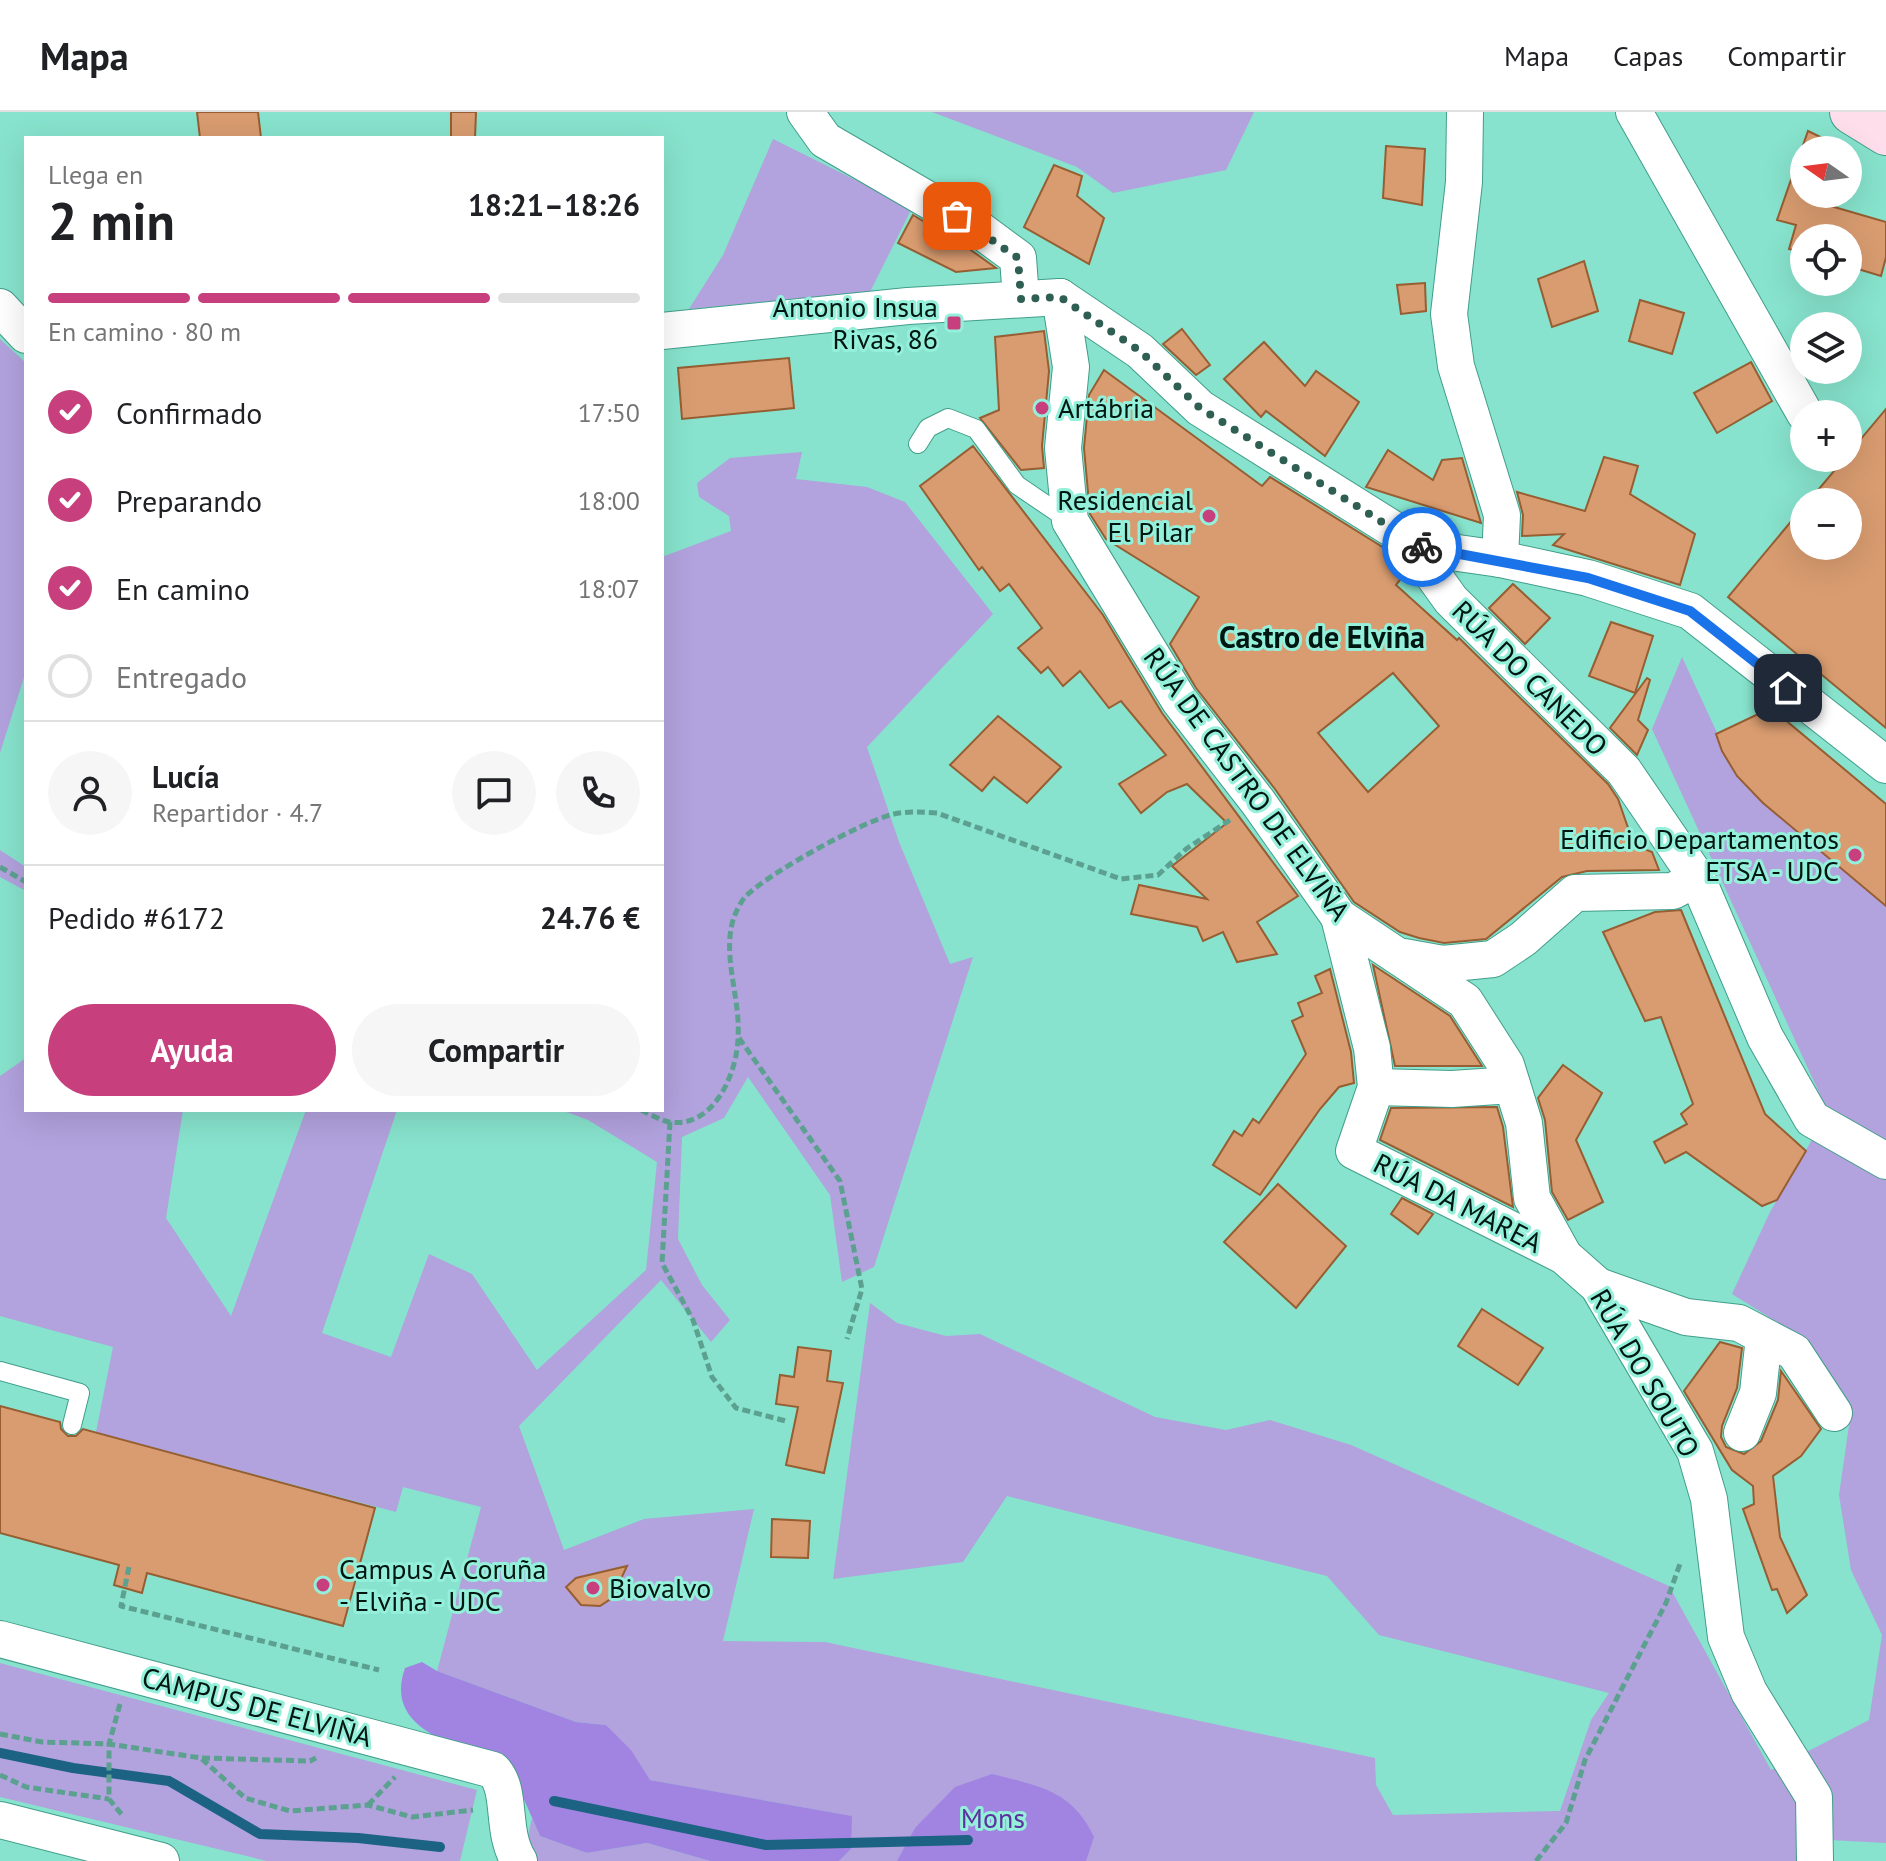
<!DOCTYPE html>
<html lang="es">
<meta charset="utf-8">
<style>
body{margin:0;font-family:"PT Sans",sans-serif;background:#f6f6f6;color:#202124;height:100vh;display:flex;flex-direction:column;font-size:30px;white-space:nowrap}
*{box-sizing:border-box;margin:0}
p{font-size:26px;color:#757577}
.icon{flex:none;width:44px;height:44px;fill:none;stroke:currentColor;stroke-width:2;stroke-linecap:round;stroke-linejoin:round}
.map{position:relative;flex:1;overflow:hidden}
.sheet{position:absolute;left:24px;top:24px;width:640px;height:976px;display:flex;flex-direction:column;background:#fff;border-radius:0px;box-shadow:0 8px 32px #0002}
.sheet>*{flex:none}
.needle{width:52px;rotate:284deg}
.controls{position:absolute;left:1790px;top:24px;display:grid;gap:16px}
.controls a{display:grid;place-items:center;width:72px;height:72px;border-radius:50%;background:#fff;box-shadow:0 8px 32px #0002;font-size:40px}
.pin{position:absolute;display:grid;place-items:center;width:68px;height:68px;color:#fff;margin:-34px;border-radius:16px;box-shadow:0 4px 12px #0006}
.courier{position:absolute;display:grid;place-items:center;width:80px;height:80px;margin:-40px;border:6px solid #1a73e8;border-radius:50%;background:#fff;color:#222;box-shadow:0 2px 10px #0007}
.summary em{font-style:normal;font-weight:700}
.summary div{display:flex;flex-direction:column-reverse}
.summary{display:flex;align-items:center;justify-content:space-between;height:136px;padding:0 24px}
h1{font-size:52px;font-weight:700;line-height:60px}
.bar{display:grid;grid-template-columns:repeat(4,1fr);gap:12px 8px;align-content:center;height:96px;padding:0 24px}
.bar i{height:10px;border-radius:6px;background:#e0e0e0}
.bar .selected{background:#c73f7c}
.bar p{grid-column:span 4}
.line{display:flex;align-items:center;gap:20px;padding:0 24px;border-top:2px solid #e0e0e0}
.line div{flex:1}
.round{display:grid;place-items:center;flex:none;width:84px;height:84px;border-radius:42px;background:#f6f6f6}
ol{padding:0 24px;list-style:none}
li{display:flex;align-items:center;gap:24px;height:88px}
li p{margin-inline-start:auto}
li .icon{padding:8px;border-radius:50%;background:#c73f7c;color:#fff;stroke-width:4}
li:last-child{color:#757577}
li i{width:44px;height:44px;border:4px solid #e0e0e0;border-radius:50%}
.cta{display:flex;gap:16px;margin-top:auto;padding:16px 24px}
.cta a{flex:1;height:92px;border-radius:48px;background:#c73f7c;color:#fff;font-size:32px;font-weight:700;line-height:92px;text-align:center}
.cta a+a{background:#f6f6f6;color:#202124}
header{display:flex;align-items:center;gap:48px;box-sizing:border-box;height:112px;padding:0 40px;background:#fff;border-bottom:2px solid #e0e0e0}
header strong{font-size:38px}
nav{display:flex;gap:44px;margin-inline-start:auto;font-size:28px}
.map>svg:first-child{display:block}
.green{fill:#b2a2de}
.forest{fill:#a184e2}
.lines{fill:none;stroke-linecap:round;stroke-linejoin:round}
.stream{stroke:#1c6282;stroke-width:10}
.building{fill:#d99c70;stroke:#965e32;stroke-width:2;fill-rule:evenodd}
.lane-casing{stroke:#409e8a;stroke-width:20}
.street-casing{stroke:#409e8a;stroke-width:38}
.secondary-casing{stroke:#409e8a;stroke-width:46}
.path{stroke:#5ca190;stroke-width:5;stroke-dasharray:8 4;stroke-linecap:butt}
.lane{stroke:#fff;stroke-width:18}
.street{stroke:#fff;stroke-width:36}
.secondary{stroke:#fedeea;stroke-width:44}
.done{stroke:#2f5e52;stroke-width:8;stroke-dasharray:0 14.4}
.route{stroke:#1a73e8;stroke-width:10}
.poi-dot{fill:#c73f7c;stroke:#94f0da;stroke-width:3}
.labels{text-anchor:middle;stroke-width:6;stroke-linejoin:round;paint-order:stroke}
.poi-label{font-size:28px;fill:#001610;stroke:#94f0da;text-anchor:end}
.street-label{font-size:28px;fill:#001610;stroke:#94f0da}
.park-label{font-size:28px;fill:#5d329f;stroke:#94f0da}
.neighbourhood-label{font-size:30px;font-weight:bold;fill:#001610;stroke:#94f0da}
</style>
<header>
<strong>Mapa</strong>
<nav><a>Mapa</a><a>Capas</a><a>Compartir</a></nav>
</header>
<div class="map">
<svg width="1886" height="1749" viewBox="0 0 1886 1749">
<rect width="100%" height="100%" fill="#87e3cd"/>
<g class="green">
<polygon points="932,0 1254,0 1226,58 1113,81 1077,55"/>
<polygon points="773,27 912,96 870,180 689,197 723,143"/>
<polygon points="0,227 26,251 26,559 0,641"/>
<polygon points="802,340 796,367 867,375 905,390 993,502 867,635 899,730 950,852 973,845 874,1155 842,1170 830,1083 748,965 724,1006 682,1025 678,1127 702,1173 730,1208 711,1230 661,1168 519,1314 564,1438 644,1407 754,1397 723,1529 825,1530 1375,1646 1376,1673 1393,1703 1560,1699 1591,1608 1609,1581 1379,1523 1327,1464 1007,1384 963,1450 833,1467 870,1191 897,1211 946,1224 980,1222 1155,1305 1226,1318 1270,1308 1351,1333 1669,1474 1771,1658 1869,1608 1882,1523 1851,1458 1839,1383 1851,1299 1796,1222 1732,1182 1770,1100 1828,1000 1652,617 1682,545 1737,664 1763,691 1886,794 1886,1731 1829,1728 1802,1749 839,1749 851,1737 851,1704 650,1668 606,1613 576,1610 437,1559 481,1395 403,1375 396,1400 96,1320 113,1235 0,1204 0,964 26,946 26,998 183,998 166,1106 231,1204 306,998 397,998 322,1221 391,1245 429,1142 472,1162 537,1258 646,1158 657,1050 588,1008 561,998 662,998 662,445 731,419 729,404 699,385 697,371 730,346"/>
<polygon points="0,738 26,755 26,779 0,765"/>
<polygon points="0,1551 477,1678 460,1749 267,1749 0,1685"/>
<polygon points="532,1706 540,1724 587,1741 647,1731 710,1749 530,1749 524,1741"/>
</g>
<g class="forest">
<path d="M 422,1550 L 437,1559 L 576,1610 L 606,1613 L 631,1638 L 650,1668 L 852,1704 L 851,1737 L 839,1749 L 710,1749 L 647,1731 L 587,1741 L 540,1724 L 509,1653 C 463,1634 382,1621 405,1556 Z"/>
<path d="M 992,1662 C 1038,1674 1072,1678 1094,1725 L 1086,1749 L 897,1749 L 915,1716 L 955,1675 Z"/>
</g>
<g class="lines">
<g class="stream">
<polyline points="0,1641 73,1656 169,1669 260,1722 358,1726 440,1735"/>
<polyline points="554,1689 766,1733 968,1728"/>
</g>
</g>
<g class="building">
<polygon points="197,0 258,0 261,26 200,26"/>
<polygon points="451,0 476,0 475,26 451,26"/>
<polygon points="1808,19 1835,32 1833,38 1804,38 1804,82 1820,82 1817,90 1886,110 1886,145 1881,164 1848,154 1848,126 1804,126 1804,141 1789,137 1796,113 1777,108"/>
<polygon points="1386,34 1425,37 1422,93 1383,86"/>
<polygon points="1054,53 1082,64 1077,84 1104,106 1089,152 1024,115"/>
<polygon points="913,103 968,136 996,156 956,160 898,131"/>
<polygon points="1584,149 1598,199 1552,215 1538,167"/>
<polygon points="1425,171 1426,199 1401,202 1397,173"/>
<polygon points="1640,188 1684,201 1672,242 1629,229"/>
<polygon points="1182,217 1210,253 1196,263 1163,232"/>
<polygon points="1044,219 1049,259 1042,334 1044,356 1021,358 980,306 999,298 995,225"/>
<polygon points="1264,230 1305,274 1316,259 1359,290 1325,344 1266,299 1261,305 1224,267"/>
<polygon points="789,246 794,296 682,307 678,256"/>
<polygon points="1751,250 1772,289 1717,321 1694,281"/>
<path d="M 1104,258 L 1262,374 L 1270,365 L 1405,449 L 1407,459 L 1396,473 L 1457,528 L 1459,526 L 1608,672 L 1618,687 L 1634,733 L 1652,740 L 1659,758 L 1587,759 L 1562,765 L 1486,827 L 1444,831 L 1419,826 L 1400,820 L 1354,790 L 1275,677 L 1196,576 L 1170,532 L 1199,485 L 1106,427 L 1090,402 L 1084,336 L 1089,283 ZM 1393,561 L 1439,614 L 1368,680 L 1318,621 Z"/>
<polygon points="1886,297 1886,616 1728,485 1804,394 1804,434 1848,434 1848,390 1808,390"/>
<polygon points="973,334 1103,503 1162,601 1298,784 1257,810 1277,842 1237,850 1223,820 1203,829 1197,815 1131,802 1139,773 1207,787 1172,754 1227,711 1187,672 1167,680 1141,701 1119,672 1166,643 1121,589 1109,596 1080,559 1063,574 1048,555 1041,561 1018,536 1042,516 1009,472 1000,479 982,455 979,458 920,374"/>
<polygon points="1388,338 1433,368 1442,348 1462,346 1481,411 1366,375"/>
<polygon points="1604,345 1638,354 1630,382 1695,422 1680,473 1553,433 1564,422 1522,424 1523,403 1517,380 1585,399"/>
<polygon points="1513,472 1550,506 1525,532 1489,496"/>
<polygon points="1611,510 1653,524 1635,581 1589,564"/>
<polygon points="1647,566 1650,568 1638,608 1648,618 1637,643 1610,616"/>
<polygon points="1771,596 1886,692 1886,794 1763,691 1737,664 1722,639 1716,622"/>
<polygon points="998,604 1061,655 1027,691 994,665 982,679 950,653"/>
<polygon points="1681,798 1765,1002 1806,1039 1777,1088 1762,1094 1686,1040 1665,1051 1654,1030 1687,1012 1681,1002 1693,992 1661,905 1645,909 1603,820 1655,800"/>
<polygon points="1373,853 1450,904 1482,954 1395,954"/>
<polygon points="1330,857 1351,940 1354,971 1339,975 1320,997 1260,1083 1213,1053 1234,1019 1242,1024 1253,1007 1259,1011 1306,942 1292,909 1303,904 1298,891 1322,881 1315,864"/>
<polygon points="1563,953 1602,981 1576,1028 1603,1090 1568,1108 1552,1080 1545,1008 1538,986"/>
<polygon points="1497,995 1503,1015 1513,1095 1380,1028 1391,996"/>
<polygon points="1278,1072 1346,1134 1296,1196 1224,1130"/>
<polygon points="1402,1086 1433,1102 1418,1122 1391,1102"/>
<polygon points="1482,1197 1543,1236 1518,1273 1458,1234"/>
<polygon points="1720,1230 1742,1236 1737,1276 1722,1314 1721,1325 1726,1335 1744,1342 1761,1329 1778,1288 1781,1259 1821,1317 1801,1344 1773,1364 1780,1425 1807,1483 1787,1501 1777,1477 1772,1478 1743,1397 1754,1392 1753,1374 1732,1358 1684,1279"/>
<polygon points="798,1235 831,1239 827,1269 843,1271 824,1361 786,1353 798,1295 776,1292 780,1263 794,1265"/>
<polygon points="0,1294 60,1310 61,1317 68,1324 76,1324 83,1317 375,1396 343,1514 147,1461 142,1481 114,1473 119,1453 0,1421"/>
<polygon points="772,1407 810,1409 808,1446 771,1445"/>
<polygon points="627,1454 612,1486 600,1494 581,1493 566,1475 576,1466"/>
</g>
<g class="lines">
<defs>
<g id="lane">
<polyline points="918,332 928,316 948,306 976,317 1017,373 1070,409"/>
<polyline points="0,1259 80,1281 72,1313"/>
</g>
<g id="street">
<polyline points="805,0 825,28 980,118 1018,146 1021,187"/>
<polyline points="1465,0 1464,70 1449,202 1456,254 1502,403 1500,447"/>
<polyline points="1634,0 1805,302"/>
<polyline points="1060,185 1140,239 1200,296 1423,436 1428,456 1451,488 1624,659 1697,766 1765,925 1812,1007 1886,1049"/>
<polyline points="1060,185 1071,255 1063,336 1070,409 1179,588 1258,690 1339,805 1465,889 1506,953 1524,1011 1532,1086 1564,1144"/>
<polyline points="0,195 26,223"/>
<polyline points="662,219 908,194 1060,185"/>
<polyline points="1423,436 1500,447 1588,466 1690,499 1886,653"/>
<polyline points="1339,805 1372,936 1376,975 1354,1039 1564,1144 1598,1174 1695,1339 1709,1387 1726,1525 1749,1580 1814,1685 1815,1749"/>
<polyline points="1404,845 1443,852 1493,847 1523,827 1575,781 1673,779 1697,766"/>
<polyline points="1376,975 1452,977 1512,973"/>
<polyline points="1598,1174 1686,1205 1739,1211 1794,1240 1834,1301"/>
<polyline points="1742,1321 1758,1281 1764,1225"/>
<path d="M 0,1527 L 493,1658 C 513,1678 500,1719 519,1749"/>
<polyline points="0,1708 161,1749"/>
</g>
<polyline id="secondary" points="1852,0 1886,21"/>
</defs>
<use href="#lane" class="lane-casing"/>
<use href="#street" class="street-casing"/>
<use href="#secondary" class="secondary-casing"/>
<g class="path">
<polyline points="0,755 26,770"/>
<polyline points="739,926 840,1069 862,1177 847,1227"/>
<path d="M 641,998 C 650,1002 660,1008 669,1010 C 714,1017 737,961 738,926 C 741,886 721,843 734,805 C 737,798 741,789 746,784 C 769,761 863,709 894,702 C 909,699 922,700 937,701 L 1121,767 L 1158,763 L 1186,737 L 1230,708"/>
<polyline points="670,1010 662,1151 693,1208 712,1265 736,1296 786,1309"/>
<polyline points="129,1455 121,1494 379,1558"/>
<polyline points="120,1592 109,1632 109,1687 123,1704"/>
<polyline points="0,1622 42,1630 109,1632 201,1646 245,1686 290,1699 368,1693 412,1705 473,1698"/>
<polyline points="202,1646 310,1649 316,1646"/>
<polyline points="0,1663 26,1675 109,1687"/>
<polyline points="368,1693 395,1665"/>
<polyline points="1536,1749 1566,1711 1585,1648 1666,1491 1681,1449"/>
</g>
<use href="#lane" class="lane"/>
<use href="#street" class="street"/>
<use href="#secondary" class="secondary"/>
</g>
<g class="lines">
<polyline class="done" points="957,104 1018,146 1021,187 1060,185 1140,239 1200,296 1422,435"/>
<polyline class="route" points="1422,435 1588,466 1690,499 1788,576"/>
</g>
<g class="poi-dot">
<rect x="946" y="203" width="16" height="16" rx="4"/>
<circle cx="1042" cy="296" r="8"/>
<circle cx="1209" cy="404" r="8"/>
<circle cx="1855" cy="743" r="8"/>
<circle cx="323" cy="1473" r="8"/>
<circle cx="593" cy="1476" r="8"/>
</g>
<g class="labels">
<g class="poi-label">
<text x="938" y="205">Antonio Insua<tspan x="938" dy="32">Rivas, 86</tspan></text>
<text x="1058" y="306" text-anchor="start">Artábria</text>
<text x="1193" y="398">Residencial<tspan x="1193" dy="32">El Pilar</tspan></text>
<text x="1839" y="737">Edificio Departamentos<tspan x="1839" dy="32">ETSA - UDC</tspan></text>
<text x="339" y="1467" text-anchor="start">Campus A Coruña<tspan x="339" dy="32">- Elviña - UDC</tspan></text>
<text x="609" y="1486" text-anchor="start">Biovalvo</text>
</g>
<g class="street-label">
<text transform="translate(1530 566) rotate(45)" y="10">RÚA DO CANEDO</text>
<text transform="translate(1247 672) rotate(54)" y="10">RÚA DE CASTRO DE ELVIÑA</text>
<text transform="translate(1458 1091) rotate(27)" y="10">RÚA DA MAREA</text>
<text transform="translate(1645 1261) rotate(60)" y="10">RÚA DO SOUTO</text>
<text transform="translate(257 1595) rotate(15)" y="10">CAMPUS DE ELVIÑA</text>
</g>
<g class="park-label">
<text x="993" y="1716">Mons</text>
</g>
<g class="neighbourhood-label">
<text x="1322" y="536">Castro de Elviña</text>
</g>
</g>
</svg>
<div class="controls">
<a><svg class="needle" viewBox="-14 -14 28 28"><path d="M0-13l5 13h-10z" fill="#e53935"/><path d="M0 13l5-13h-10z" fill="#757577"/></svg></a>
<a><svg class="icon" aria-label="locate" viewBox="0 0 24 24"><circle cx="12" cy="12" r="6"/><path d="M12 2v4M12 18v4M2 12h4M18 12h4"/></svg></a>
<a><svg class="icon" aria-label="layers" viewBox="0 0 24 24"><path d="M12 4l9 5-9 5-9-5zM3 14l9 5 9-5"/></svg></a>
<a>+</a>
<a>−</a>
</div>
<div class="pin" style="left:957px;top:104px;background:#ea580c"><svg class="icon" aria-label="bag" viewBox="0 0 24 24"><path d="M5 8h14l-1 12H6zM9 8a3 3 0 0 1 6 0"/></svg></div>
<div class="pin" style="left:1788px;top:576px;background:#1f2937"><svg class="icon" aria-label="home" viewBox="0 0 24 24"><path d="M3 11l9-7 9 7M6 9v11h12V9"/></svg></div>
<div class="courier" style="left:1422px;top:435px"><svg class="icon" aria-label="bike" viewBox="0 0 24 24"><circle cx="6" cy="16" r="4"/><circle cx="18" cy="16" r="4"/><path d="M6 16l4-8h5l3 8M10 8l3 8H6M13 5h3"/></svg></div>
<section class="sheet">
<div class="summary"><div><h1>2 min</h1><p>Llega en</p></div><em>18:21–18:26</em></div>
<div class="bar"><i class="selected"></i><i class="selected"></i><i class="selected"></i><i></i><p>En camino · 80 m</p></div>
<ol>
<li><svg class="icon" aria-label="check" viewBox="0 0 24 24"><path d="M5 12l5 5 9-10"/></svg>Confirmado<p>17:50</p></li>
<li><svg class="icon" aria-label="check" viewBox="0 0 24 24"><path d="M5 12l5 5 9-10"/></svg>Preparando<p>18:00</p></li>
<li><svg class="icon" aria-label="check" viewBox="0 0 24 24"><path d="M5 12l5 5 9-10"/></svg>En camino<p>18:07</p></li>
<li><i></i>Entregado</li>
</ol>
<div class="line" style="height:144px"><a class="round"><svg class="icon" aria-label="person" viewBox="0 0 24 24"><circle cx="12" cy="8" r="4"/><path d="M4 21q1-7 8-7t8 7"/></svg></a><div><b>Lucía</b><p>Repartidor · 4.7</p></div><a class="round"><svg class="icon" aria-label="chat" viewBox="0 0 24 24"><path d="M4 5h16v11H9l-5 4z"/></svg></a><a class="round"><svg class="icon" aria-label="phone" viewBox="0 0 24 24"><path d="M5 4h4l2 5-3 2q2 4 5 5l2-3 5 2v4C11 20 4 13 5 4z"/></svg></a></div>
<div class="line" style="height:104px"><div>Pedido #6172</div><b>24.76 €</b></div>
<div class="cta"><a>Ayuda</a><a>Compartir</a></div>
</section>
</div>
